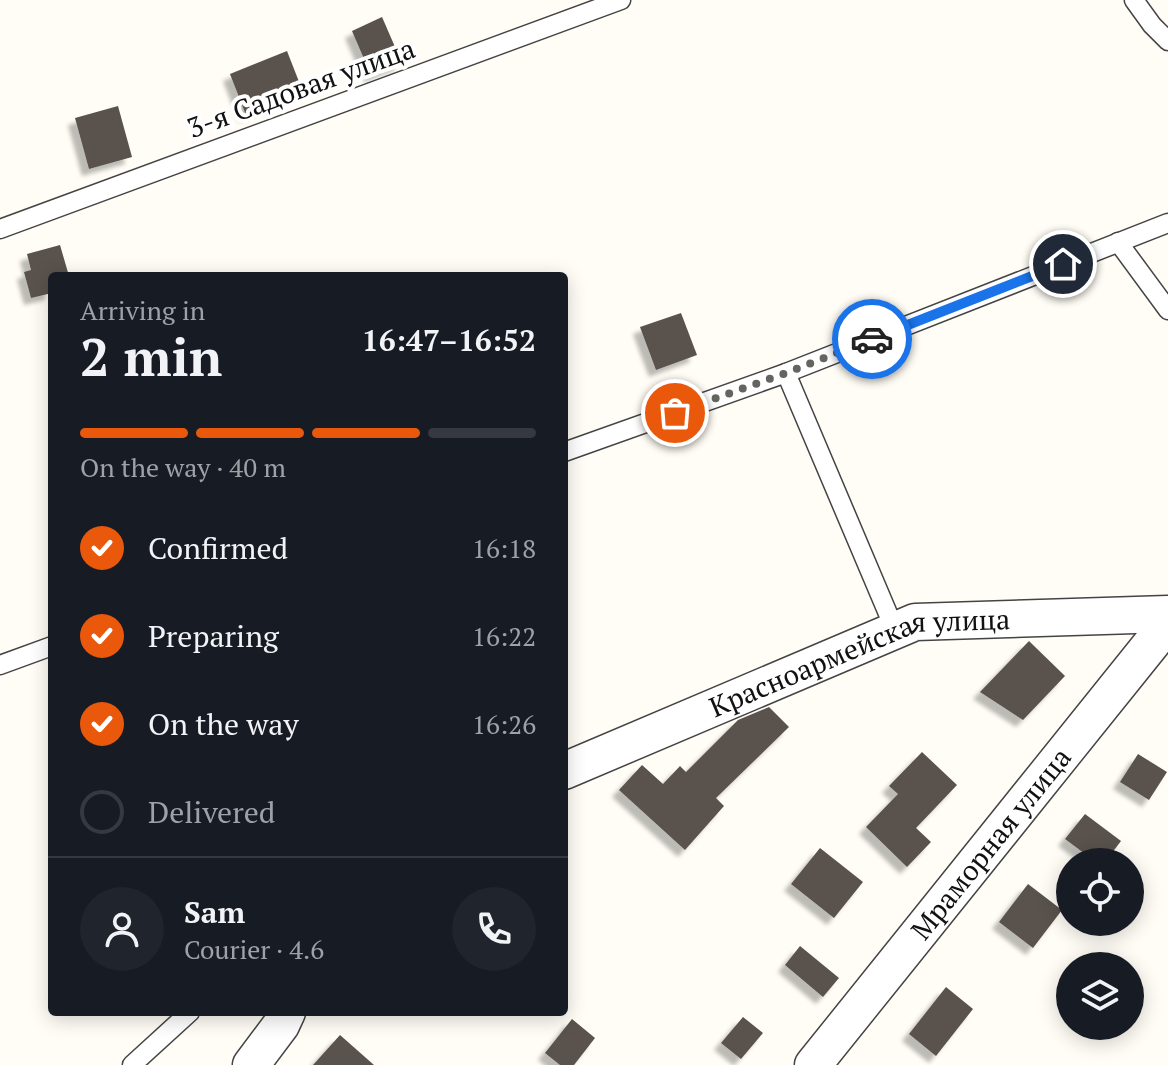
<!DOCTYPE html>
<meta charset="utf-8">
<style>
body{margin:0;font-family:"PT Serif",serif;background:#20242c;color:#f1f3f6;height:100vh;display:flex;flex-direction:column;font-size:30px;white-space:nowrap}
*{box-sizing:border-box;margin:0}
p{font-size:26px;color:#9ea1a6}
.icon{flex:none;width:44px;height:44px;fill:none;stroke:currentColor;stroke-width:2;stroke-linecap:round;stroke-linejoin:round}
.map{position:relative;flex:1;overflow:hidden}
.side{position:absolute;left:48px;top:272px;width:520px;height:744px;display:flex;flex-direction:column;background:#171b24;border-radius:8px;box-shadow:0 4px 20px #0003}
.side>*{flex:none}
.fabs{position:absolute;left:1056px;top:848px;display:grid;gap:16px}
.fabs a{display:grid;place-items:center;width:88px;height:88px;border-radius:50%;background:#171b24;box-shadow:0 4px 20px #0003;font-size:40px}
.pin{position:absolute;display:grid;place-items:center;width:68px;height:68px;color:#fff;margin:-34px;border:4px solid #fff;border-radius:50%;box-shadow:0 2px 8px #0007}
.courier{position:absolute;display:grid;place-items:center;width:80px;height:80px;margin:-40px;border:6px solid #1a73e8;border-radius:50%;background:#fff;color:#222;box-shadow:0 2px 10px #0007}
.headline em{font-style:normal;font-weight:600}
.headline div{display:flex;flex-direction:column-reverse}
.headline{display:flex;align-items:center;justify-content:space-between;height:136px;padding:0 32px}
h1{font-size:52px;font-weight:600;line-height:60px}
.bar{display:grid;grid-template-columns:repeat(4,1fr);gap:12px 8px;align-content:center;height:96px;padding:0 32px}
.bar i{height:10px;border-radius:6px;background:#363941}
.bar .on{background:#ea580c}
.bar p{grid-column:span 4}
.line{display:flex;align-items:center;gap:20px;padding:0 32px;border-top:2px solid #363941}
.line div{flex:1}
.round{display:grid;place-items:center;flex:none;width:84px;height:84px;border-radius:42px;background:#20242c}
ol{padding:0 32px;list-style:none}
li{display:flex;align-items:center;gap:24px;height:88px}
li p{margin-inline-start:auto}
li .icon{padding:8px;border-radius:50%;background:#ea580c;color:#fff;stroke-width:4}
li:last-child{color:#9ea1a6}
li i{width:44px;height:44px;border:4px solid #363941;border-radius:50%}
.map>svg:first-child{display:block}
.building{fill:#5a524d;filter:url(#shadow)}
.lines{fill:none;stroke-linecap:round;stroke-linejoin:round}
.service-casing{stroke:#444;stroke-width:21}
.minor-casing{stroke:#444;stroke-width:39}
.service{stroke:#fff;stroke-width:18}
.minor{stroke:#fff;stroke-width:36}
.done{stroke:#646461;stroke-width:8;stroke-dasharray:0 14.4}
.route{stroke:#1a73e8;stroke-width:10}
.labels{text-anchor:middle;stroke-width:8;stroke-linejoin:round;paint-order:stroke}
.street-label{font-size:28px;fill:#111;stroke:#fff}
</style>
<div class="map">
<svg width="1168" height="1065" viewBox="0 0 1168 1065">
<defs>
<filter id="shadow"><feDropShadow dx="-7" dy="7" stdDeviation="2" flood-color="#0004"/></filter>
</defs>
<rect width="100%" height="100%" fill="#fffdf5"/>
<g class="building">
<polygon points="382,17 402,63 371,75 352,31"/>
<polygon points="287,51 303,92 246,115 230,74"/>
<polygon points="118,106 132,157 89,169 75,118"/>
<polygon points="60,245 69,276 52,276 52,293 31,298 24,272 31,270 27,254"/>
<polygon points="681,313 697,355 656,370 640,327"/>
<polygon points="1029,641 1065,676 1023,720 980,692"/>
<polygon points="769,707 789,727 716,798 724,806 685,850 619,790 642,765 663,784 680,766 686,772 738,720"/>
<polygon points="922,752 957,785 916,828 931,842 907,867 866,827 898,794 889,786"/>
<polygon points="1138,754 1167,772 1149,800 1120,782"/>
<polygon points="1085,814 1121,841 1105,862 1096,862 1065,839"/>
<polygon points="820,848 863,882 834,918 791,884"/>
<polygon points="1028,884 1062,910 1033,948 999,922"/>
<polygon points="800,946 839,978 823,997 785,965"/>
<polygon points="946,987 973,1009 936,1056 909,1034"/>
<polygon points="743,1017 763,1033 741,1059 721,1043"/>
<polygon points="572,1019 595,1038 574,1065 560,1065 545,1053"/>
<polygon points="340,1035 374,1065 313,1065"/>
</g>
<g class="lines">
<defs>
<g id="service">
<polyline points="1134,0 1152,25 1168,41"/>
<polyline points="0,229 621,0"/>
<polyline points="1118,242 1168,310"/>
<polyline points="786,373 889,616"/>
<polyline points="564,452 786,373 1168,223"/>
<polyline points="0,665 52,646"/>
<polyline points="132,1065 190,1012"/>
</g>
<g id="minor">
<path id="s1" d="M 564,771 L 915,622 L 1168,614"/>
<polyline points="251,1065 281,1025 287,1012"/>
<path id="s2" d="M 813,1065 L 1168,623"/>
</g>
</defs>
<use href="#service" class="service-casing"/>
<use href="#minor" class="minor-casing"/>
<use href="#service" class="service"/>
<use href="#minor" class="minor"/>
</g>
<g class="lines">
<polyline class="done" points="675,413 786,373 872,339"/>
<polyline class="route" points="872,339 1063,264"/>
</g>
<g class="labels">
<g class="street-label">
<text transform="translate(301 88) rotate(-20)" y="10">3-я Садовая улица</text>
<text dy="10" stroke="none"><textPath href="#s1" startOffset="318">Красноармейская улица</textPath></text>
<text dy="10" stroke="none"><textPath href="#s2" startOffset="284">Мраморная улица</textPath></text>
</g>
</g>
</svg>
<div class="fabs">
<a><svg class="icon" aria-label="locate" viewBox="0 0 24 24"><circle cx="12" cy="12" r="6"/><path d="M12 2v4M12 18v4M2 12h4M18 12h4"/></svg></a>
<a><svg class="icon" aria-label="layers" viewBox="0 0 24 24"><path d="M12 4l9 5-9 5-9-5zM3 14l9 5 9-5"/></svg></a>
</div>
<div class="pin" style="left:675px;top:413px;background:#ea580c"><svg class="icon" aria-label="bag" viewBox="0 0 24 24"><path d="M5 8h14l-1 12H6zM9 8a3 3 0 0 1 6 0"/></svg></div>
<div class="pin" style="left:1063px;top:264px;background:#1f2937"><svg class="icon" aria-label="home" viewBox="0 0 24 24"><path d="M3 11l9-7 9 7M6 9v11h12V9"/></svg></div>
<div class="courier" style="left:872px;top:339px"><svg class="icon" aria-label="car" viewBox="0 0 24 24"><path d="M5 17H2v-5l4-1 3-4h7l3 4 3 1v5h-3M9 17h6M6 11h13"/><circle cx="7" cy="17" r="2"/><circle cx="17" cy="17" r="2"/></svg></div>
<section class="side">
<div class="headline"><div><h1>2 min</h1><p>Arriving in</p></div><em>16:47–16:52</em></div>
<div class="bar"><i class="on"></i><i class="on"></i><i class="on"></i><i></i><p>On the way · 40 m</p></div>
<ol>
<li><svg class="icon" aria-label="check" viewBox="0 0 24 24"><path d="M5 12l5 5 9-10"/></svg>Confirmed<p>16:18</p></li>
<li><svg class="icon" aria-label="check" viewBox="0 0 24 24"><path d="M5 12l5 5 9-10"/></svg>Preparing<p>16:22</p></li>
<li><svg class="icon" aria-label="check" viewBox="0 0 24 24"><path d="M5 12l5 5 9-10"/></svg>On the way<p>16:26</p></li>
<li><i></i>Delivered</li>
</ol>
<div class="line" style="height:144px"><a class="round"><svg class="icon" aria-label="person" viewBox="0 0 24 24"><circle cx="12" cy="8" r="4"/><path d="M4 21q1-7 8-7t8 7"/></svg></a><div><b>Sam</b><p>Courier · 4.6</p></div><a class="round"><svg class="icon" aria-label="phone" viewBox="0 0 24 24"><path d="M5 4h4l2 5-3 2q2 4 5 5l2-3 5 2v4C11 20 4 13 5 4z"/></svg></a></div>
</section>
</div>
